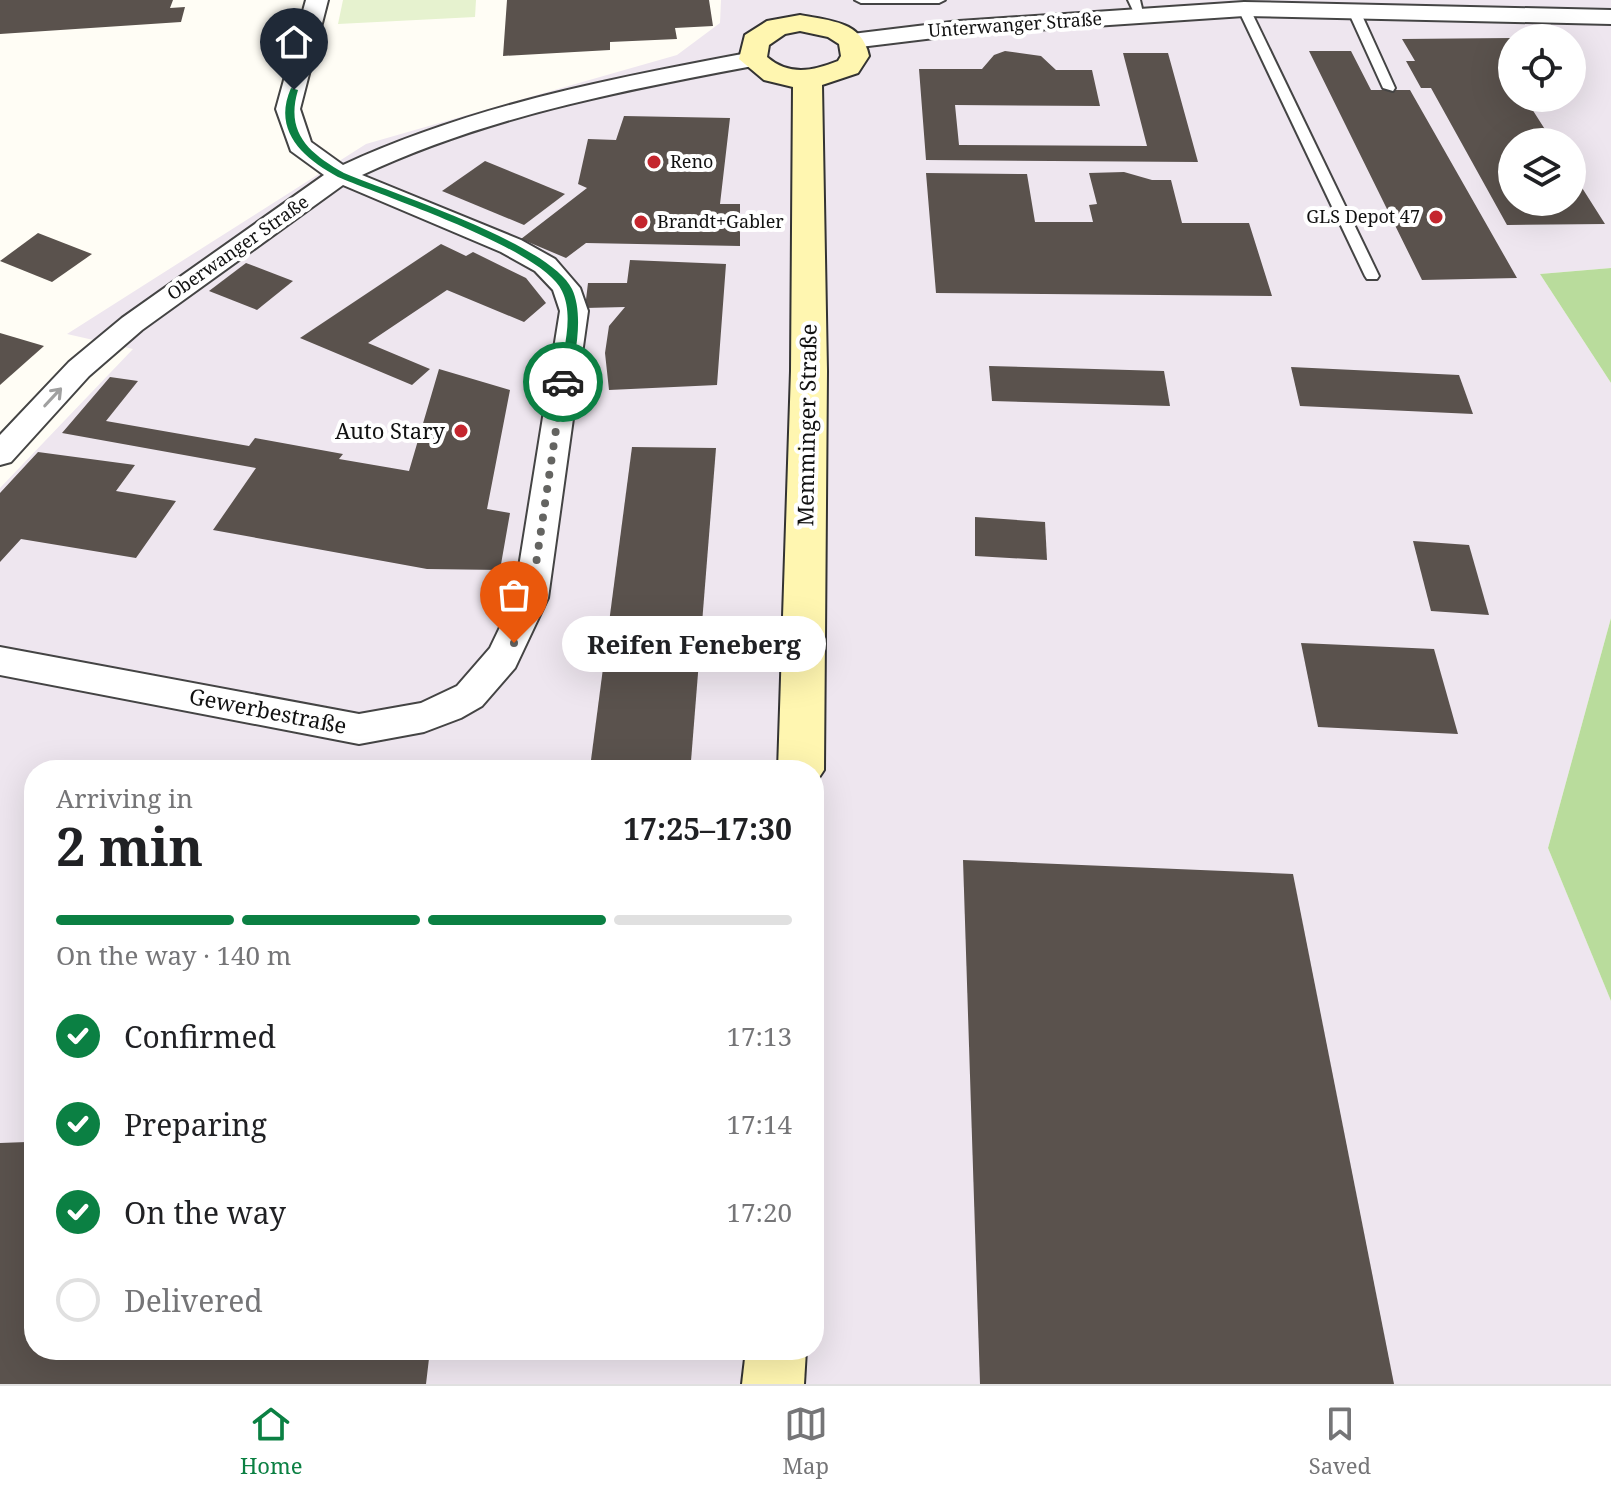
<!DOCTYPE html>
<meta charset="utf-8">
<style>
body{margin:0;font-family:"Noto Serif",serif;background:#f6f6f6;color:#202124;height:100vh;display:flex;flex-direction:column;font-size:30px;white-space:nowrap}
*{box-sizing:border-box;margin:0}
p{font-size:26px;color:#757577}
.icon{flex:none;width:44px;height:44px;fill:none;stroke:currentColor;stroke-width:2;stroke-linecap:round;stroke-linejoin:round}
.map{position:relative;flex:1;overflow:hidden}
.side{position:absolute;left:24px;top:760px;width:800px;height:600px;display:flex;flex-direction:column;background:#fff;border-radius:32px;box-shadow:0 8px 32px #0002}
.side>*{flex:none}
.controls{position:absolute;left:1498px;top:24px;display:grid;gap:16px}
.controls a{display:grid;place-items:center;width:88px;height:88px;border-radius:50%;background:#fff;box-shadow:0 8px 32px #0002;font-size:40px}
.pin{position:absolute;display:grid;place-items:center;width:68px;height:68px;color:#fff;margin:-82px -34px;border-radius:50% 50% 50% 0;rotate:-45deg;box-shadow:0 0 8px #0007}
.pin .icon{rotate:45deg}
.courier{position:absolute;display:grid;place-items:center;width:80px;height:80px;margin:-40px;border:6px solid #0b8043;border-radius:50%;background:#fff;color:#222;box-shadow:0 2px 10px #0007}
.bubble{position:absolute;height:56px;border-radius:28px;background:#fff;box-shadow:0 8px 32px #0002;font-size:26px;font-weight:700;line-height:56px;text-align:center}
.head em{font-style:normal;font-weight:700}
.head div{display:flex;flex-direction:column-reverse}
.head{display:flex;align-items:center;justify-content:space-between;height:136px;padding:0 32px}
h1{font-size:52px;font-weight:700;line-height:60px}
.bar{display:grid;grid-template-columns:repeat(4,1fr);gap:12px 8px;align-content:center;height:96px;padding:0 32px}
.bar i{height:10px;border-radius:6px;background:#e0e0e0}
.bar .active{background:#0b8043}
.bar p{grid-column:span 4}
ol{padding:0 32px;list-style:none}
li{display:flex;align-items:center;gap:24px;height:88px}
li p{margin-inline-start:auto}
li .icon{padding:8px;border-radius:50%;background:#0b8043;color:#fff;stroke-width:4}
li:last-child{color:#757577}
li i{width:44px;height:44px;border:4px solid #e0e0e0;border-radius:50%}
.menu{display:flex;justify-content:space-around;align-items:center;height:112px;border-top:2px solid #e0e0e0;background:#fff;font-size:22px;color:#757577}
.menu a{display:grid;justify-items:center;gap:4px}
.menu .active{color:#0b8043}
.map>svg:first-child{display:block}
.industrial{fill:#eee6ef;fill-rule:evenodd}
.forest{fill:#b9dc9c}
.pitch{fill:#e6f2cf}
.building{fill:#5a524d}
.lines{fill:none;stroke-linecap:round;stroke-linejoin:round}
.lane-casing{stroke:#444;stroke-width:4}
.street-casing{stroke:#444;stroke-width:4}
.secondary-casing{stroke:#333;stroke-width:4}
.lane{fill:#fff;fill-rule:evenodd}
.street{fill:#fff;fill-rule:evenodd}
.secondary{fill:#fff6b0;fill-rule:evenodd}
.oneway{stroke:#a0a0a0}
.route{fill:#0b8043}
.done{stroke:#646461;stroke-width:8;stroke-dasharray:0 14.4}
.poi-dot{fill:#c4262e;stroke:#fff;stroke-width:3}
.labels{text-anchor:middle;stroke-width:8;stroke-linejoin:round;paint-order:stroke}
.far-street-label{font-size:18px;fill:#111;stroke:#fff}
.far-poi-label{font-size:18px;fill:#111;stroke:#fff;text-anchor:start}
.street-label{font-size:22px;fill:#111;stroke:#fff}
.poi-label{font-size:22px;fill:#111;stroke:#fff;text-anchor:end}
</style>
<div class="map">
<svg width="1611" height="1384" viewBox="0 0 1611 1384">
<rect width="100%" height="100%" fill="#fffdf5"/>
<path class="industrial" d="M 721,0 L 1611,0 L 1611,268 L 1540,274 L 1611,383 L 1611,618 L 1548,848 L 1611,1001 L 1611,1384 L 0,1384 L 0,488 L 133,349 L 67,334 L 366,144 L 677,55 L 720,23 ZM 1512,38 L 1572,38 L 1572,98 L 1512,98 ZM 1512,142 L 1572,142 L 1572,202 L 1512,202 ZM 34,770 L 814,770 L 814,1350 L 34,1350 Z"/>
<g class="forest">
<polygon points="1611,268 1611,383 1540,274"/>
<polygon points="1611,618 1611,1001 1548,848"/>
</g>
<polygon class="pitch" points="343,0 476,0 475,17 338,24"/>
<g class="building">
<polygon points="0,0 173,0 170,8 185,7 181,22 0,34"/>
<polygon points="507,0 709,0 713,26 675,28 677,39 610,42 610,50 503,56"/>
<polygon points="1511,38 1512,65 1504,65 1512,77 1512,98 1525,98 1553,142 1512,142 1512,202 1572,202 1572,172 1605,224 1507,225 1431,88 1421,88 1406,61 1415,61 1402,39"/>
<polygon points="1005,51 1041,56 1056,70 1092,70 1100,106 955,105 959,145 1147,146 1123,53 1168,53 1198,162 926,160 919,69 982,69 994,55"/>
<polygon points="1309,51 1351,51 1371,90 1410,90 1517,278 1422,280"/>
<polygon points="624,116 730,118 720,204 740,204 740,246 586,243 566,258 521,239 587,188 578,184 588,139 616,140"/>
<polygon points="485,161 524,177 565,194 524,225 442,191"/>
<polygon points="1124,172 1152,180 1171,180 1182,223 1249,223 1272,296 936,293 926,173 1027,174 1035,222 1093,222 1089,205 1097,204 1089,173"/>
<polygon points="38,233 92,254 52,282 0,261"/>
<polygon points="441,244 466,256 473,252 526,278 546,303 524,322 447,290 368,343 430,369 412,385 300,338"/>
<polygon points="630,260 726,264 717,385 609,390 605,353 609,326 625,307 585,308 588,283 627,283"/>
<polygon points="246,263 293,281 257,310 209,291"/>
<polygon points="0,333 44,346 0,385"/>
<polygon points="989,366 1164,371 1170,406 992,401"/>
<polygon points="1291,367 1459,375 1473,414 1300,406"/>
<polygon points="439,369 510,390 487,509 510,513 500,570 427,569 213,530 256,468 62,433 110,377 138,381 106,421 249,446 255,438 343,454 339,459 409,471"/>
<polygon points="632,447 716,448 691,761 591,760"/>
<polygon points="38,452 135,465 116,491 176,501 136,558 21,539 0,562 0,493"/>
<polygon points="975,517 1045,522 1047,560 975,556"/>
<polygon points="1413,541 1469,545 1489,615 1431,611"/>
<polygon points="1301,643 1434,649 1458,734 1318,727"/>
<polygon points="963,860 1293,874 1394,1384 980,1384"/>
<polygon points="34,1123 34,1350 430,1350 426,1384 0,1384 0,1143 27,1142"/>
</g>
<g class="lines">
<defs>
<g id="lane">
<polygon points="855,0 945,0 939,3 861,3"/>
<polygon points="1128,0 1140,0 1144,17 1136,17"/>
<polygon points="1240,7 1250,9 1379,276 1377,279 1367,279 1365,276 1238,9"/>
<polygon points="1354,8 1360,11 1395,88 1393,91 1383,88 1348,11"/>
</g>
<g id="street">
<path d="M 306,0 L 328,0 L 300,109 L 311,142 L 343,165 C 473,105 613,78 753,52 L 765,59 L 753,66 C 619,91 486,117 362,175 L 521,240 L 555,259 L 580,288 L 588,311 L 548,598 L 515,668 L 482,706 L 461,718 L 424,732 L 359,744 L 0,675 L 0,647 L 359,714 L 421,703 L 457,686 L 490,648 L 514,598 L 560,311 L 553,290 L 535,271 L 501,252 L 343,185 L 142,330 L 89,376 L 11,462 L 0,465 L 0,435 L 69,362 L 122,318 L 324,175 L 291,151 L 276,109 Z"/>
<polygon points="1244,2 1611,10 1611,24 1244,16 959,35 852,48 841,41 852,34 959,21"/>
</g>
<g id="secondary">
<path d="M 800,15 C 831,21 862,21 869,56 L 858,73 L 822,85 L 827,371 L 824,770 L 814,785 L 814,770 L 778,770 L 791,371 L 793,87 L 764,80 L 739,59 L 745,35 L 767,21 ZM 800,31 L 828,37 L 839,44 L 841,56 L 838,61 C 813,71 789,76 767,57 L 769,45 L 785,34 Z"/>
<polygon points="746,1350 806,1350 804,1384 742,1384"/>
</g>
</defs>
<use href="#lane" class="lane-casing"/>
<use href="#street" class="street-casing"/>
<use href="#secondary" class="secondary-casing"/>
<use href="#lane" class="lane"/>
<use href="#street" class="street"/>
<use href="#secondary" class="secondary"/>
</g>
<defs><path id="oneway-shaft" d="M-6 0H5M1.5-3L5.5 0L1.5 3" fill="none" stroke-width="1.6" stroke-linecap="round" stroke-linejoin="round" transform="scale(2)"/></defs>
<use class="oneway" href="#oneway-shaft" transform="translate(53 397) rotate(-47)"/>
<path class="route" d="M 291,88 L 298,90 C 285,133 309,153 344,173 C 394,194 550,244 572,289 C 584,314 576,359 567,385 L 558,382 C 562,354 575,318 562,291 C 543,249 385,197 338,177 C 303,158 272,131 291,88 Z"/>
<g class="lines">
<polyline class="done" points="514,643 531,598 563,382"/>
</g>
<g class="poi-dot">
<circle cx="654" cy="162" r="8"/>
<circle cx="1436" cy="217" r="8"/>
<circle cx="641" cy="222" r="8"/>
<circle cx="461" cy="431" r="8"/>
</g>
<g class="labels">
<g class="far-street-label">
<text transform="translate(1015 25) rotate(-4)" y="6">Unterwanger Straße</text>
<text transform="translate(238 248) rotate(-35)" y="6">Oberwanger Straße</text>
</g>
<g class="far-poi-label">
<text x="670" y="168">Reno</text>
<text x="1420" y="223" text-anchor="end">GLS Depot 47</text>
<text x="657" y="228">Brandt+Gabler</text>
</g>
<g class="street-label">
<text transform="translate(807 425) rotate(-89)" y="8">Memminger Straße</text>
<text transform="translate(268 711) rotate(11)" y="8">Gewerbestraße</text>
</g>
<g class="poi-label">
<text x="445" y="439">Auto Stary</text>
</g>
</g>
</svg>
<div class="controls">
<a><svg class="icon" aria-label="locate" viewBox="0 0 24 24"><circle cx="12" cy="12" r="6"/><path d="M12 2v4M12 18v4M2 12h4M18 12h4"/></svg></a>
<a><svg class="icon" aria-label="layers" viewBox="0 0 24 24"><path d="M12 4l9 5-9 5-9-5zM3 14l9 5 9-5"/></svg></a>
</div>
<div class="pin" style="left:514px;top:643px;background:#ea580c"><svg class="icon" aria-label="bag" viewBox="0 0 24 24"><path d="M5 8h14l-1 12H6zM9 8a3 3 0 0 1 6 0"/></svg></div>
<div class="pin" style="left:294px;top:90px;background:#1f2937"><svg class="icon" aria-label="home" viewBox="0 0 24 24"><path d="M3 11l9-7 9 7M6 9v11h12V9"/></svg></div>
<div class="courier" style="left:563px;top:382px"><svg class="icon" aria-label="car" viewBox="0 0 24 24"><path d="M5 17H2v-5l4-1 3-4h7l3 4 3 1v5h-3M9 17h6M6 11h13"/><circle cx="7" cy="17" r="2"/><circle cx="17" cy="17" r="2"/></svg></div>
<div class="bubble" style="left:562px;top:616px;width:264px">Reifen Feneberg</div>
<section class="side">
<div class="head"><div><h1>2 min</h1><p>Arriving in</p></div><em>17:25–17:30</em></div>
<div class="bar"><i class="active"></i><i class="active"></i><i class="active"></i><i></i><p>On the way · 140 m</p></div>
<ol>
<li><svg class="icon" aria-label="check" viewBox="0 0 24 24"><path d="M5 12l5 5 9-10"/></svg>Confirmed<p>17:13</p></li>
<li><svg class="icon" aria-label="check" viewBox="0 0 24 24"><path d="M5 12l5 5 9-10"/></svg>Preparing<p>17:14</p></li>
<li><svg class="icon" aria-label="check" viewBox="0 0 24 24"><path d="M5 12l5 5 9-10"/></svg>On the way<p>17:20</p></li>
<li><i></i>Delivered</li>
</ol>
</section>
</div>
<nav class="menu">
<a class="active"><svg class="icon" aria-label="home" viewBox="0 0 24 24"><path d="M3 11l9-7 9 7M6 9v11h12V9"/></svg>Home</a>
<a><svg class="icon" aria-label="map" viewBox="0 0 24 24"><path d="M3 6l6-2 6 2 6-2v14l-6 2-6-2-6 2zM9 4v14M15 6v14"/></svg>Map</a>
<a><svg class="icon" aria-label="saved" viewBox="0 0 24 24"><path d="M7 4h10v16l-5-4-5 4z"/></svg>Saved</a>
</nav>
